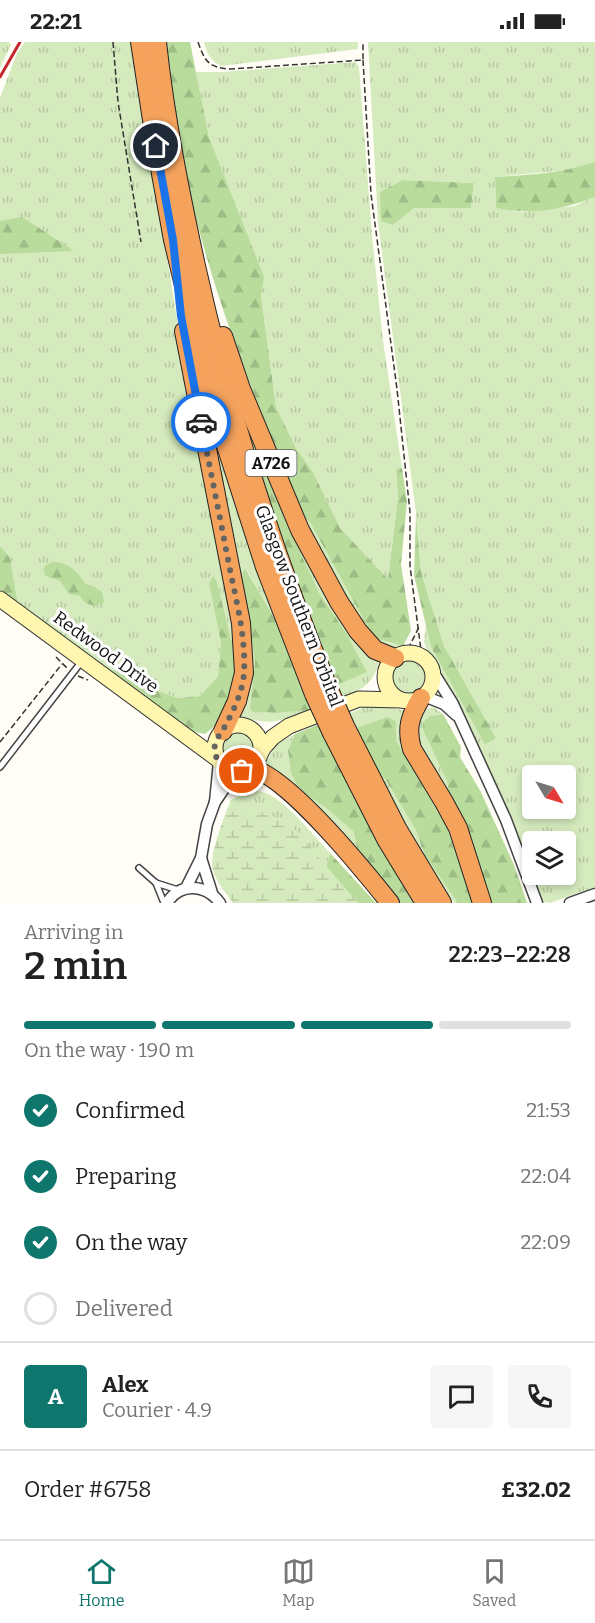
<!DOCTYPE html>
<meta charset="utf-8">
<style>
body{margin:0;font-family:Bitter,serif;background:#f6f6f6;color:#222;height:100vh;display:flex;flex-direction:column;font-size:22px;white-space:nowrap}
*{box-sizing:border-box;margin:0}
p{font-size:20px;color:#767676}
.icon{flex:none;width:33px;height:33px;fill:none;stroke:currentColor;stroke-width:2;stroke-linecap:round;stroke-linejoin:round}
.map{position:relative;height:861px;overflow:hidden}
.side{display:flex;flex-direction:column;background:#fff;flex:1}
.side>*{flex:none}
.needle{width:39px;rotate:128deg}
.buttons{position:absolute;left:522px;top:723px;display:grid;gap:12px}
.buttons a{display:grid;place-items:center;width:54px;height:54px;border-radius:6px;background:#fff;box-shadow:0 3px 9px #0003;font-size:30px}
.pin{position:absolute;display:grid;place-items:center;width:51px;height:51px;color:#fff;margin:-26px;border:3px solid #fff;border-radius:50%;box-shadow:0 2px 6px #0007}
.courier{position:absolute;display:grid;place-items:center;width:60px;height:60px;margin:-30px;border:4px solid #1a73e8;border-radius:50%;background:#fff;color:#222;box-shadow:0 2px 8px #0007}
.overview em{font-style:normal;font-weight:600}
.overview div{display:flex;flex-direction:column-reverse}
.overview{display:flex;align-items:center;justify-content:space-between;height:102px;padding:0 24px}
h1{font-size:39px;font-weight:600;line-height:45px}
.bar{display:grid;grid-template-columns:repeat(4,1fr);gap:9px 6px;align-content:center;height:72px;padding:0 24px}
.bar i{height:8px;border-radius:4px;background:#e0e0e0}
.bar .active{background:#0f766e}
.bar p{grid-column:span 4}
.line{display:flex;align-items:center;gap:15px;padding:0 24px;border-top:2px solid #e0e0e0}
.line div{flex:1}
.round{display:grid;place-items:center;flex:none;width:63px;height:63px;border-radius:6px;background:#f6f6f6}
ol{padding:0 24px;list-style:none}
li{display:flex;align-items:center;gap:18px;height:66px}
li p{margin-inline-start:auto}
li .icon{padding:6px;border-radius:50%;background:#0f766e;color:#fff;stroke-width:4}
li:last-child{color:#767676}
li i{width:33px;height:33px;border:3px solid #e0e0e0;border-radius:50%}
.status{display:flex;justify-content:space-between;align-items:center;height:42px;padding:0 30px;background:#fff;direction:ltr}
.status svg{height:16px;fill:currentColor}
.menu{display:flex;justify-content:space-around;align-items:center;height:84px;border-top:2px solid #e0e0e0;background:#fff;font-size:16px;color:#767676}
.menu a{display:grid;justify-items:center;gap:3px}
.menu .active{color:#0f766e}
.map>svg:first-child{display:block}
.grass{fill:url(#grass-tufts);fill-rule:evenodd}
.forest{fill:url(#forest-firs)}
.wetland{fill:url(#wetland-marsh)}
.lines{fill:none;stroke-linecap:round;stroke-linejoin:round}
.lane-casing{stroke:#444;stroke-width:8}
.street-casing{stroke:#444;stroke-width:13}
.secondary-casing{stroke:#333;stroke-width:17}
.highway-casing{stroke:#222;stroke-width:20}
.path{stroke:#333;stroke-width:1.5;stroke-dasharray:6 3;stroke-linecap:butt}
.lane{stroke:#fff;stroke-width:5}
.street{stroke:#fff;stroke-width:10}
.secondary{stroke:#fff6b0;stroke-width:15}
.highway{stroke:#f5a25d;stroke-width:18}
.rail{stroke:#c4262e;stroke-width:3}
.highway-bridge-casing{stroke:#222;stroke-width:20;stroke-linecap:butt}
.highway-bridge{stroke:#f5a25d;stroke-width:18}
.done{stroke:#646461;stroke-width:6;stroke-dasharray:0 10.8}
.route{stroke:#1a73e8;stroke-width:8}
.labels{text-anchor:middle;stroke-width:6;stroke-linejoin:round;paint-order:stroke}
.shield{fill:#fff;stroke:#585858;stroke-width:1.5}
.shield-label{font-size:16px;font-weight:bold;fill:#111}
.street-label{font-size:18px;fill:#111;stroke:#fff}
</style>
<div class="status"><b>22:21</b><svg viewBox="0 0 49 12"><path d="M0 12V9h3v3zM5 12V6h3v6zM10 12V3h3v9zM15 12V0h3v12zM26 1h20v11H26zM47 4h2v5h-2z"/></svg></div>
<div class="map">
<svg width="595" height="861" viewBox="0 0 595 861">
<defs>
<pattern id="grass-tufts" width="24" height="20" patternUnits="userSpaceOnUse" patternTransform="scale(1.5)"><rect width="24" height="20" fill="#d5ebbd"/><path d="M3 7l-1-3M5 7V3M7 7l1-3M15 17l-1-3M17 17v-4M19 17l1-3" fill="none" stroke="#b6c8a1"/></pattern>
<pattern id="forest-firs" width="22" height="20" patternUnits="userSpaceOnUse" patternTransform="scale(1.5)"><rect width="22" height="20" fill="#b9dc9c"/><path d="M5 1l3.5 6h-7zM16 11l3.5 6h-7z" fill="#9ebc85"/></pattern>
<pattern id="wetland-marsh" width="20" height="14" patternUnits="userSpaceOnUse" patternTransform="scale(1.5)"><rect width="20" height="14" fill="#d5ebbd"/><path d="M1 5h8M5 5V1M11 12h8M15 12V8" fill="none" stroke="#b6c8a1"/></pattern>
</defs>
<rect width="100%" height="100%" fill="#fffdf5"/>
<g class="grass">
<polygon points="0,0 9,0 11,3 0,26"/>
<polygon points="25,0 132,0 196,394 238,606 231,597 217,540 209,542 221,601 218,634 200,654 177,656 145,644 120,628 110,629 18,562 10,517 0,504 0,56 17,11"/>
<path d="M 204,0 L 358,0 L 358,7 L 221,24 C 210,18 207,12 204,0 Z"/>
<path d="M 368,0 L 595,0 L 595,120 L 576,127 L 495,135 L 496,165 L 498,166 L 522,170 L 574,164 L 595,155 L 595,845 L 550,861 L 544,860 L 541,856 L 533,833 L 566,832 L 566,800 L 532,800 L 532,830 L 462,669 L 427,609 L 424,600 L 426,582 L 431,605 L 485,703 L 496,696 L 444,604 L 421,530 L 416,471 L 378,180 ZM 403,138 L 474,141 L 471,166 L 414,166 L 393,183 ZM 532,734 L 566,734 L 566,766 L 532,766 Z"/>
<polygon points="356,20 359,25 372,193 383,299 402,426 396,427 398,455 388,537 340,486 313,430 296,406 276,365 261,254 263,234 209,95 196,30 221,30"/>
<path d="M 196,319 L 276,579 L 247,529 L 243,529 L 242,537 L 255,620 L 250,666 L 252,670 L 277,671 L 310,668 C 278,680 271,684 237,674 L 245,645 Z"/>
<path d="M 230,329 L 269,429 L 380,619 C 372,642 365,646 343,656 L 338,643 L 366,630 C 354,601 335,578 319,551 C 296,512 280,467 264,424 L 255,420 Z"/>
<polygon points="303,475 310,480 386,600 403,604 391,609 378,604 344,554"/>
<circle cx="409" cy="636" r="17"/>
<path d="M 383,664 L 407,669 L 478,861 L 454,861 C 414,800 380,737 350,671 L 366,665 Z"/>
<polygon points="433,665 443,672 430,674 423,680 423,688 447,739 449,752 417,708 415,681 426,667"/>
<circle cx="238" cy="707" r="17"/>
<polygon points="295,692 288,708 299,748 325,765 355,790 359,815 266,722 275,703"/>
<path d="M 249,749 C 254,749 259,749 263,750 C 284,756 315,795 330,811 L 326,826 L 289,781 L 261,770 L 226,770 L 231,758 Z"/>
</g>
<g class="forest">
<path d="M 164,0 L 190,0 L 209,95 L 264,235 L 261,254 L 276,365 L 296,406 L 313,430 L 340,486 L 388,537 L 398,455 L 396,427 L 402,426 L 407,460 L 401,522 L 411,589 L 403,604 L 374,596 L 310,480 L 303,475 C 259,368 215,261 189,148 C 177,100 171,49 164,0 Z"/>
<path d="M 595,120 L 595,155 C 562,168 531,173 496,166 L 495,135 C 529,133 563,131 595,120 Z"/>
<polygon points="403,138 474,141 471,166 414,166 393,183 381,179 380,150"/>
<polygon points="22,175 74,209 0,212 0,179"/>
<polygon points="256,415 264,424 285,478 319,551 346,591 367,630 338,643 312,584 255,420"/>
<polygon points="416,471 421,530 444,604 496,696 485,703 431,605 414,533"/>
<polygon points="0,504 10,516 18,562 0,548"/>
<path d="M 52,520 C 67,519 78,529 85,542 L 93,544 L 102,550 L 104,560 L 95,564 C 87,562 83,560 80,554 L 69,552 L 60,539 L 46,534 L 43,528 L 46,523 Z"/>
<polygon points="246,528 276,579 310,668 277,671 252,670 250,666 255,620 242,537 243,529"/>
<polygon points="213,534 217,540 231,597 238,606 236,641 217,682 205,692 190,689 110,629 120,628 145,644 177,656 200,654 218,634 221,601 209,542"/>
<polygon points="443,672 461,705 460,715 481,750 514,823 527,861 491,861 474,807 464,780 449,752 447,739 423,688 423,680 430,674"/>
<polygon points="387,675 394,678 396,680 396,699 447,786 472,861 458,861 425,813 416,788 385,736 381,737 357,686"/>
<polygon points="317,683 327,700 416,861 396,861 359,815 354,790 325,765 299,748 291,730 288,708 295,692"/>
<polygon points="330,811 376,861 358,861 326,826"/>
</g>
<path class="wetland" d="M 226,770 L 261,770 L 289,781 L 358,861 L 233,861 C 226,851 216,840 213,828 C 209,814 221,785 226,770 Z"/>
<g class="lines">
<defs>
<g id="lane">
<polyline points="0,725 82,619"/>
<polyline points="139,826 156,841"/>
<polyline points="164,861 156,841 178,848"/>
</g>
<g id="street">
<polyline points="430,625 453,662 506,778 537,861"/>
<polyline points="424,654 444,662 456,673"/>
<polyline points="215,760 219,720"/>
<polyline points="201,816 212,851"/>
<polyline points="186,846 201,816 207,782 215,760 226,744 242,729"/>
<path d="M 167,861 C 180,840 206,842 220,861"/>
<polyline points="570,861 595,852"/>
</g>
<g id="secondary">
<polyline points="0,557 216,716"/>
<circle cx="409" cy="635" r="24"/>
<circle cx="238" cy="706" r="23"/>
<polyline points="260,712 264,705 273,695 289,684 359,657 401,658"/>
</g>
<g id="highway">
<polyline points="140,0 156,104 173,198 213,363 265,525 314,652"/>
<path d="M 157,0 C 165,76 180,150 196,224 C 228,368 272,508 328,645"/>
<polyline points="184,289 241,581 244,631 237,659 223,689"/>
<polyline points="223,294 241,347 300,488 339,560 358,589 375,608 395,616"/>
<path d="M 421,656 C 410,674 406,686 412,707 L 444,760 L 458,786 L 482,861"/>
<polyline points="345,684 398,788 442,861"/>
<polyline points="332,691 386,797 425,861"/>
<path d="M 249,726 C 285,730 366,831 390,861"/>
</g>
</defs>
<use href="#lane" class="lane-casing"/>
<use href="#street" class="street-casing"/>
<use href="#secondary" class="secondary-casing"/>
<use href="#highway" class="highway-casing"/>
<g class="path">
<polyline points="113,0 118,60 141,200"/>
<path d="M 198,0 C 205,20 209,26 231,27 L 363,18 L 363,0"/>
<polyline points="363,18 371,152 397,347 410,470 410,524 422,616"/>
<polyline points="408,607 419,585"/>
<polyline points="56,615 67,626"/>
<polyline points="78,634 88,638"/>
<polyline points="0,700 62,622"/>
</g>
<use href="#lane" class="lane"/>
<use href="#street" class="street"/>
<use href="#secondary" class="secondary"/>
<use href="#highway" class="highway"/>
<polyline class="rail" points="0,35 20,0"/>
<defs>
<g id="highway-bridge">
<polyline points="328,645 345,684"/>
<polyline points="314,652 332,691"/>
</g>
</defs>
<use href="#highway-bridge" class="highway-bridge-casing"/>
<use href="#highway-bridge" class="highway-bridge"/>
</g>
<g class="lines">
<path class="done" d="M 201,380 C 210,427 220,475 229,523 C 236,558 246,594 244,631 C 243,649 233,670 224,686 C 221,692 217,695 215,702 C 212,719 226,730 242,729"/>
<polyline class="route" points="156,104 173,198 181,274 201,380"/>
</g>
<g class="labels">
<rect class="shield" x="245.5" y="408" width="51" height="26" rx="4.5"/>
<g class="shield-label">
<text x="271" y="427">A726</text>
</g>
<g class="street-label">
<text transform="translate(299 564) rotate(69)" y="6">Glasgow Southern Orbital</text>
<text transform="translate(106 610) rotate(36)" y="6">Redwood Drive</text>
</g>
</g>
</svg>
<div class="buttons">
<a><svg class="needle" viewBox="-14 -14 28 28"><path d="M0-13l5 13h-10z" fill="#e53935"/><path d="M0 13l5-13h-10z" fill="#767676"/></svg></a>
<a><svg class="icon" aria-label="layers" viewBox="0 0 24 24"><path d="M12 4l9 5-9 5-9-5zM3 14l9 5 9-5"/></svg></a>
</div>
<div class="pin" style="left:242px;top:729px;background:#ea580c"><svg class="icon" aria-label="bag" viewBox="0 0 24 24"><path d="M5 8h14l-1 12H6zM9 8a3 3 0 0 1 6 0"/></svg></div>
<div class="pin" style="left:156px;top:104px;background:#1f2937"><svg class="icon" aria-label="home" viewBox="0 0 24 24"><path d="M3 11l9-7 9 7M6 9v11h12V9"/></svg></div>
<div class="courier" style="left:201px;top:380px"><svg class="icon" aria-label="car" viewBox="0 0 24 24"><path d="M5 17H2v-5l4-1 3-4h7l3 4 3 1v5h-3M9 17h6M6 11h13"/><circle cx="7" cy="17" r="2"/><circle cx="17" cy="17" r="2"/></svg></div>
</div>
<section class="side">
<div class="overview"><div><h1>2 min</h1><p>Arriving in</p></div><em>22:23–22:28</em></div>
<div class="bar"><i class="active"></i><i class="active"></i><i class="active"></i><i></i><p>On the way · 190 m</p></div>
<ol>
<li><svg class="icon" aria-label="check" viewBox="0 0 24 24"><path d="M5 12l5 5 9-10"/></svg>Confirmed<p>21:53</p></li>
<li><svg class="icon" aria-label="check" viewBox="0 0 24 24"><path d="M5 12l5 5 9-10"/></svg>Preparing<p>22:04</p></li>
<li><svg class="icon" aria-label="check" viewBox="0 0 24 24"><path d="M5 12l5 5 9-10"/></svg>On the way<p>22:09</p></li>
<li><i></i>Delivered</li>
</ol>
<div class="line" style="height:108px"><b class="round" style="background:#0f766e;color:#fff">A</b><div><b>Alex</b><p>Courier · 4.9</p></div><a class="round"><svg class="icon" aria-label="chat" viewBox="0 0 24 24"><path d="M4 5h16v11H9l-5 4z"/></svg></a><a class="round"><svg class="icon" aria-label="phone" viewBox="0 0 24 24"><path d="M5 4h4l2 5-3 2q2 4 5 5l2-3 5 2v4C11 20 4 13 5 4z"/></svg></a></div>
<div class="line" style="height:78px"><div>Order #6758</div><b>£32.02</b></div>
</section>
<nav class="menu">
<a class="active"><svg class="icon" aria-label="home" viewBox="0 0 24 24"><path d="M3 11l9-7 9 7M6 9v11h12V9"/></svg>Home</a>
<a><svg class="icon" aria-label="map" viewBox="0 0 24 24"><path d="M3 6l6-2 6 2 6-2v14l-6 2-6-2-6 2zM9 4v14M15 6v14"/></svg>Map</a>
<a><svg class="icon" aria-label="saved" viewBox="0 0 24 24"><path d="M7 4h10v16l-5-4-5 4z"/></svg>Saved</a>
</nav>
